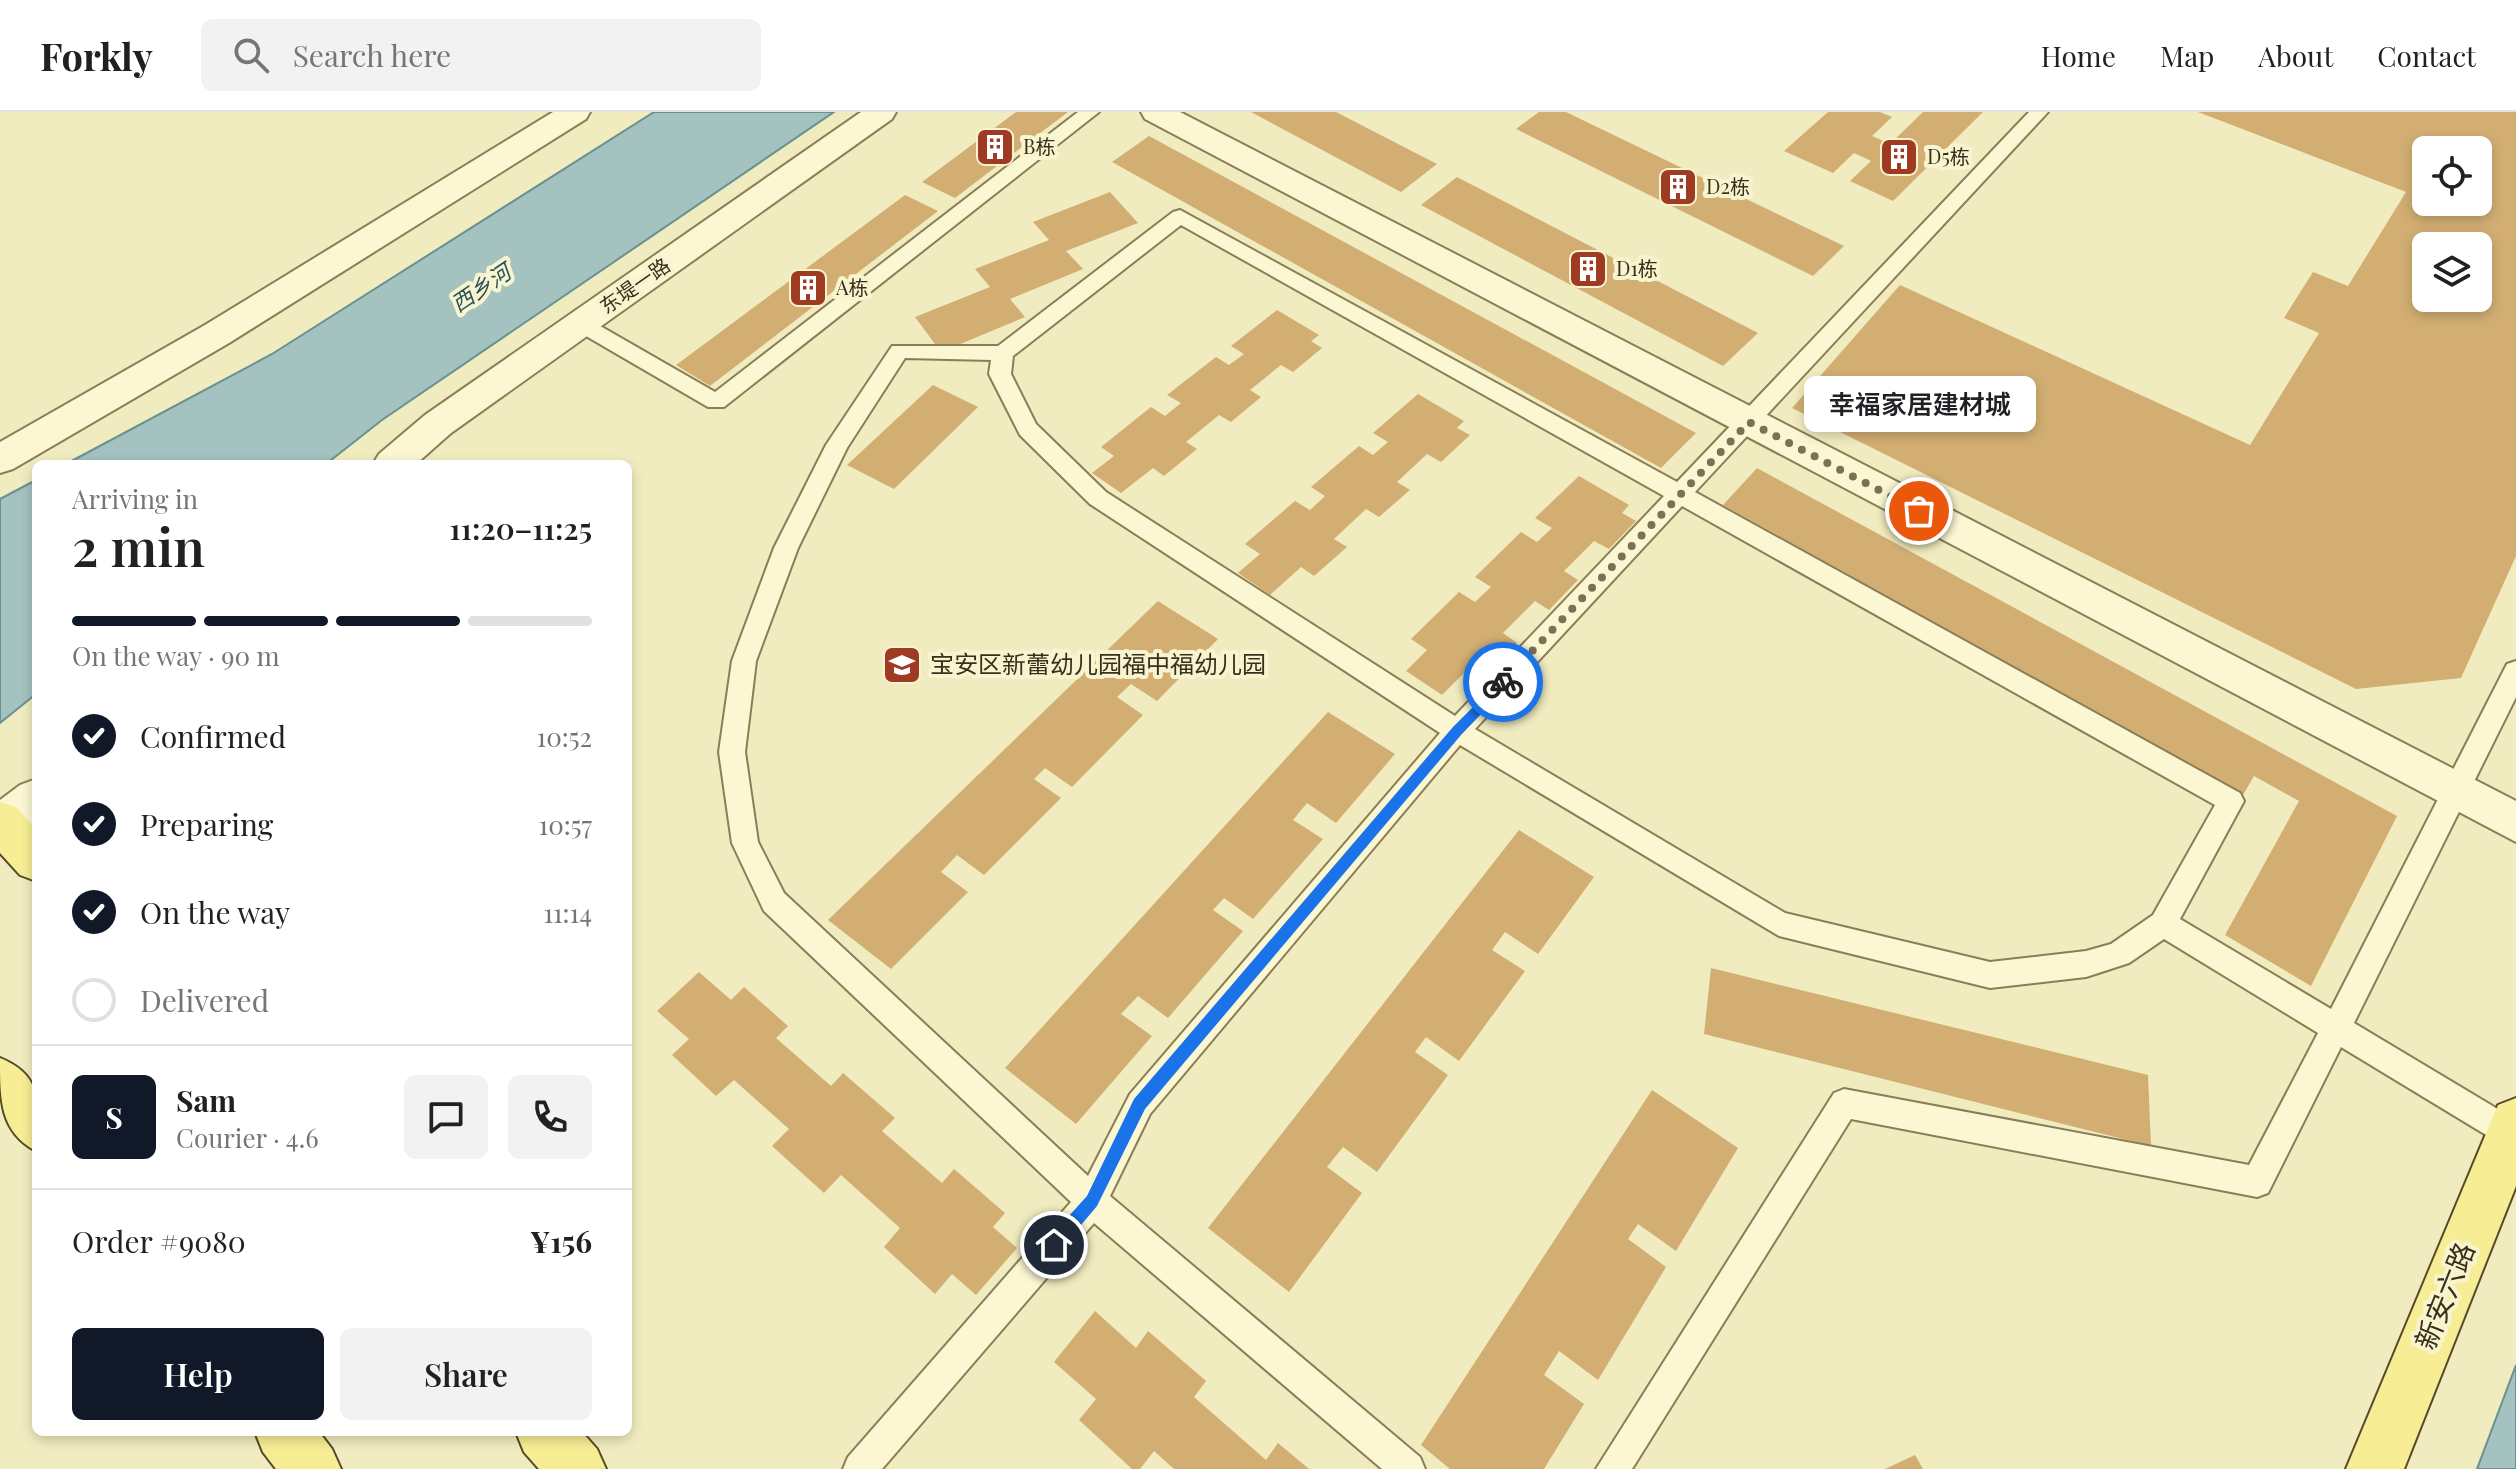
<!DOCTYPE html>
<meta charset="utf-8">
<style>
body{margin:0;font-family:"Playfair Display","Noto Sans SC",serif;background:#f2f2f2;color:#202124;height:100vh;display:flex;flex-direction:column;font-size:30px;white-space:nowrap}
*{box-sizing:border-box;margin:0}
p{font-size:26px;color:#757577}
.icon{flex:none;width:44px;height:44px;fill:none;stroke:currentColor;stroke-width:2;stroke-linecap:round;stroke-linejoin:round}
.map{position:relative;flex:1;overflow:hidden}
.drawer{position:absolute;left:32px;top:348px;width:600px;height:976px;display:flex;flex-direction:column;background:#fff;border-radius:12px;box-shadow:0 4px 12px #0003}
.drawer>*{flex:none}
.fabs{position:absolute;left:2412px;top:24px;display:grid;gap:16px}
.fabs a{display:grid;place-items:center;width:80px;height:80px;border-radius:12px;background:#fff;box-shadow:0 4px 12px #0003;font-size:40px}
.pin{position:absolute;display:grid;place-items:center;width:68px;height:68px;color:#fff;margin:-34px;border:4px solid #fff;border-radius:50%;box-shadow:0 2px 8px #0007}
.courier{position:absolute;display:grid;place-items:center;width:80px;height:80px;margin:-40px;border:6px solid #1a73e8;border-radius:50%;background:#fff;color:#222;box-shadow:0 2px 10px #0007}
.bubble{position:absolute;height:56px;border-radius:12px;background:#fff;box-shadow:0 4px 12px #0003;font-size:26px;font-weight:600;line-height:56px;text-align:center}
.overview em{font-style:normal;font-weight:600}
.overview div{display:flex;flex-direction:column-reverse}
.overview{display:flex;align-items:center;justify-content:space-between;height:136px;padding:0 40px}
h1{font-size:52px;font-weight:600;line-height:60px}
.bar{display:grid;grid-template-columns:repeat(4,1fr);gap:12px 8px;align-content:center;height:96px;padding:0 40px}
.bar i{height:10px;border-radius:6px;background:#e0e0e0}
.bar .active{background:#111827}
.bar p{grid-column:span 4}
.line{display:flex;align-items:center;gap:20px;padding:0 40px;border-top:2px solid #e0e0e0}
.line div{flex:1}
.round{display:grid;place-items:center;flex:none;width:84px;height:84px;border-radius:12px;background:#f2f2f2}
ol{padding:0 40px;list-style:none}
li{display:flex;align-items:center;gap:24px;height:88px}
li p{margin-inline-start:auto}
li .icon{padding:8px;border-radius:50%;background:#111827;color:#fff;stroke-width:4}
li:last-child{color:#757577}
li i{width:44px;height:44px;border:4px solid #e0e0e0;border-radius:50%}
.primary-button{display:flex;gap:16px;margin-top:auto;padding:16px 40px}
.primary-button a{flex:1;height:92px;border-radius:12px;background:#111827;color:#fff;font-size:32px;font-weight:600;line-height:92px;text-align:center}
.primary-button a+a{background:#f2f2f2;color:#202124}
header{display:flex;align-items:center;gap:48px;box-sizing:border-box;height:112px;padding:0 40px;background:#fff;border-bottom:2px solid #e0e0e0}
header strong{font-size:38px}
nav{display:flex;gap:44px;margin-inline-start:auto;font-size:28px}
.search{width:560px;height:72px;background:#f2f2f2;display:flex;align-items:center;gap:20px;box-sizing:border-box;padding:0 28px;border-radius:12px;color:#757577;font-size:30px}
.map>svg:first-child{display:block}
.water{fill:#a3c2c0;stroke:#69918f;stroke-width:2}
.building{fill:#d2ae73;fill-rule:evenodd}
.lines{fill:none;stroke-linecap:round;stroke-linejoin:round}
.service-casing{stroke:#8b7d56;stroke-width:4}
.minor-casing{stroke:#8b7d56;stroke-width:4}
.primary-casing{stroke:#58492b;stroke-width:4}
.service{fill:#fbf7d3;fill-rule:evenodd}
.minor{fill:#fbf7d3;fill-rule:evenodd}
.primary{fill:#f7ed94;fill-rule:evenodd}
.route{fill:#1a73e8}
.done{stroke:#797255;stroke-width:8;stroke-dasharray:0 14.4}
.labels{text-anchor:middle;stroke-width:8;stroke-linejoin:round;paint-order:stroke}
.far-poi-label{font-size:20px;fill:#39301c;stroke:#f8f4cf;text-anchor:start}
.far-street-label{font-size:20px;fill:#39301c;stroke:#f8f4cf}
.far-water-label{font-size:22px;font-style:italic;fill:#2a535a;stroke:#f8f4cf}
.poi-label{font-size:24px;fill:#39301c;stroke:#f8f4cf;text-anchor:start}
.near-street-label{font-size:28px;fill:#39301c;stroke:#f8f4cf}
</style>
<header>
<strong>Forkly</strong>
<div class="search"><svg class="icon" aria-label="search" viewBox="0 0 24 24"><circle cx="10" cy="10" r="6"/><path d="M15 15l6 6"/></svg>Search here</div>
<nav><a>Home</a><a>Map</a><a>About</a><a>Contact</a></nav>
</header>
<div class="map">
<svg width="2516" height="1357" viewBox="0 0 2516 1357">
<rect width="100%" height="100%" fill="#f1ecbf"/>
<g class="water">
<polygon points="654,0 834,0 382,308 326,352 66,352 272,242"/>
<polygon points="36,368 36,582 0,611 0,387"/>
<polygon points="2516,1253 2516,1357 2477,1357"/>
</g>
<g class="building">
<polygon points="1016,0 1068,0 955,86 922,70"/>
<polygon points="1251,0 1336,0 1437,52 1401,80"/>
<polygon points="1539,0 1566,0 1844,134 1813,164 1516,17"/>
<polygon points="1828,0 1880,0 1892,5 1872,24 1890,32 1923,0 1983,0 1893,89 1850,69 1871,49 1854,41 1833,61 1784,39"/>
<path d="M 2198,0 L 2516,0 L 2516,444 L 2461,566 L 2356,577 L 1792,296 L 1900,173 L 2250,333 L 2319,221 L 2284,206 L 2313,160 L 2348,174 L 2406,80 ZM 2426,38 L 2478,38 L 2478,90 L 2426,90 ZM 2426,134 L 2478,134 L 2478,186 L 2426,186 Z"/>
<polygon points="1149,24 1696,321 1661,356 1112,50"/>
<polygon points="1457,65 1758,221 1723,254 1421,93"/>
<polygon points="1110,80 1138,111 1066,139 1083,157 1010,187 1025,205 941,240 915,205 990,175 975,157 1049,128 1033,110"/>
<polygon points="905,83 938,99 710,274 676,253"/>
<polygon points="1277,198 1319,223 1311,229 1322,236 1293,260 1281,253 1250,278 1261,285 1231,310 1219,303 1186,330 1197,337 1164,364 1153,356 1121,381 1092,361 1114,344 1101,335 1151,295 1165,304 1181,291 1167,283 1216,245 1229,253 1244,242 1231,234"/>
<polygon points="933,273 978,295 894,377 847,353"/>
<polygon points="1418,282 1464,309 1457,316 1470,323 1441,350 1427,342 1397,370 1410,378 1379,405 1366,397 1334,427 1347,435 1314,464 1301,455 1270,483 1238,461 1260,442 1245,432 1295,389 1310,398 1325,384 1311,375 1359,334 1373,343 1388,330 1373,321"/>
<polygon points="1757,356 2397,704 2311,874 2225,823 2299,689 2254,664 2243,683 1723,393"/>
<polygon points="1579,364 1629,393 1622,401 1636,409 1609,437 1594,429 1564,459 1578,468 1549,498 1535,489 1503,521 1517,531 1486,562 1472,553 1442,583 1406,559 1427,538 1411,527 1459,480 1475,490 1491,475 1475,465 1521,420 1537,430 1552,416 1535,406"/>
<polygon points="1158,489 1218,527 1157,589 1131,572 1117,585 1143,603 1072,675 1045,656 1034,667 1061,686 984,763 957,743 941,760 968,780 891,857 828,808"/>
<polygon points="1328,600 1395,642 1336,711 1307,691 1293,708 1323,727 1253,807 1224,786 1213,798 1243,819 1168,906 1138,884 1121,902 1152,924 1076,1012 1005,956"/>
<polygon points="1519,718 1594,765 1538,842 1505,820 1492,838 1525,859 1459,949 1426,925 1415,940 1448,963 1377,1060 1343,1035 1327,1055 1362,1081 1289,1180 1208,1116"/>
<polygon points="1711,856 2148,963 2151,1034 1704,922"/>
<polygon points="699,860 731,888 744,875 788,914 776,926 831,974 843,961 895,1006 882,1019 942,1071 954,1057 1005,1101 993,1115 1017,1136 976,1183 952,1162 935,1182 884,1135 900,1116 841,1063 824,1081 772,1034 789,1017 734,968 716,984 672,943 689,927 657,899"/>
<polygon points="1652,978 1738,1036 1676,1139 1638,1112 1628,1127 1666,1155 1598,1268 1559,1239 1544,1263 1584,1292 1544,1357 1450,1357 1421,1333"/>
<polygon points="1095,1199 1136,1236 1148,1219 1206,1269 1194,1285 1266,1348 1278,1331 1309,1357 1174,1357 1154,1339 1140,1357 1132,1357 1079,1308 1096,1287 1054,1250"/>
<polygon points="1915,1343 1923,1357 1885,1357"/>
</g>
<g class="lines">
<defs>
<g id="service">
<polygon points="1078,0 1099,0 724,295 708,295 574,217 571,212 574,207 588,207 715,280"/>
<path d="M 2029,0 L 2048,0 L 1695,380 L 2240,681 L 2244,689 L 2180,807 L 2331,897 L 2507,552 L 2516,549 L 2516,585 L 2354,911 L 2516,1008 L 2516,1035 L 2501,1032 L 2341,935 L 2268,1081 L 2257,1085 L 1851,1007 L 1632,1357 L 1596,1357 L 1834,981 L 1844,977 L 2249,1053 L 2318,921 L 2164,827 L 2129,851 L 2086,865 L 1990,876 L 1779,824 L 1460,633 L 1150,1002 L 1110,1084 L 1420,1345 L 1425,1357 L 1382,1357 L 1094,1111 L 882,1357 L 843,1357 L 848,1345 L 1071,1090 L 764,799 L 732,731 L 719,640 L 732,549 L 774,436 L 826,333 L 892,234 L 998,234 L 1173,100 L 1180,98 L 1677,370 ZM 1181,113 L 1664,384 L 1455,604 L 1106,380 L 1036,312 L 1011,262 L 1013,244 ZM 905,246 L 991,248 L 989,262 L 1020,323 L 1090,392 L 1440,621 L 1130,982 L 1088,1064 L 784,781 L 758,730 L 745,640 L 756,549 L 798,436 L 847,336 ZM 1682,394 L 2215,693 L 2153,803 L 2111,832 L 2086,839 L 1990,850 L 1785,801 L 1475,617 Z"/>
</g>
<g id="minor">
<polygon points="553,0 590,0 586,7 229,231 13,357 0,361 0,330 205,213"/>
<polygon points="861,0 896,0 892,7 451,321 416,352 373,352 379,342 425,303"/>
<polygon points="1141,0 1180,0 2516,689 2516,730 1145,7"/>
<polygon points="36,667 36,712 19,726 0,730 0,688 20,673"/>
</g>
<g id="primary">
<polygon points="0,690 16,695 36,717 36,769 20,763 0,741"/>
<path d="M 0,946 C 47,965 36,996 36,1039 C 0,1020 0,988 0,946 Z"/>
<polygon points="2516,986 2516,1074 2404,1357 2346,1357 2498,993"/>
<polygon points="255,1320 319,1320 332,1337 341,1357 276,1357 263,1340"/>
<polygon points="516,1320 582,1320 597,1337 606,1357 539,1357 524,1340"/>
</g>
</defs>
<use href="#service" class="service-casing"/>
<use href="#minor" class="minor-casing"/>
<use href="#primary" class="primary-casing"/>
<use href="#service" class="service"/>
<use href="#minor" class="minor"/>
<use href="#primary" class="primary"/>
</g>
<polygon class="route" points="1503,565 1508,567 1508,574 1461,623 1145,997 1097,1094 1060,1138 1048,1138 1048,1127 1087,1084 1134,987 1453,615"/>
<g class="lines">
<polyline class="done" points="1503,570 1749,310 1919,399"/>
</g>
<defs>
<symbol id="building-square" viewBox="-11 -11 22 22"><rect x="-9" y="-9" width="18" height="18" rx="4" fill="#9e3b22" stroke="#f8f4cf"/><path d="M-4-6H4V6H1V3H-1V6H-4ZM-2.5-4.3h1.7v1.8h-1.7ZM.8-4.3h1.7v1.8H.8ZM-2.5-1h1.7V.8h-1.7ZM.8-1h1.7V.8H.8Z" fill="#fff"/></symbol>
<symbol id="school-square" viewBox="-11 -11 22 22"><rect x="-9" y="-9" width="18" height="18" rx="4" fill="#9e3b22" stroke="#f8f4cf"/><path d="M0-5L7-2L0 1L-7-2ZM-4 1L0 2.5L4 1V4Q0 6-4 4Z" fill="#fff"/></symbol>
</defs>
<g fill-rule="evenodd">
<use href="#building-square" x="973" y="13" width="44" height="44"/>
<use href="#building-square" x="1877" y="23" width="44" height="44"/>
<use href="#building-square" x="1656" y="53" width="44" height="44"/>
<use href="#building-square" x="1566" y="135" width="44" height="44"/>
<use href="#building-square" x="786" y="154" width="44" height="44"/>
<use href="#school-square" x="880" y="531" width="44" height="44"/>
</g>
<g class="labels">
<g class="far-poi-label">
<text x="1023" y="42">B栋</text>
<text x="1927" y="52">D5栋</text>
<text x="1706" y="82">D2栋</text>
<text x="1616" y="164">D1栋</text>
<text x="836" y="183">A栋</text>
</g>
<g class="far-street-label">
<text transform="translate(635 174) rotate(-35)" y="7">东堤一路</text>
</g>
<g class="far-water-label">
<text transform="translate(481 176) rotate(-34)" y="8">西乡河</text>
</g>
<g class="poi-label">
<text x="930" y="561">宝安区新蕾幼儿园福中福幼儿园</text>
</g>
<g class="near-street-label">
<text transform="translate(2445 1184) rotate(-68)" y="10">新安六路</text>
</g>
</g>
</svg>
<div class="fabs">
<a><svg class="icon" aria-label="locate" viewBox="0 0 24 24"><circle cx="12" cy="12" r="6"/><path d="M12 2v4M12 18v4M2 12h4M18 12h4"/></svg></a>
<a><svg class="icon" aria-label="layers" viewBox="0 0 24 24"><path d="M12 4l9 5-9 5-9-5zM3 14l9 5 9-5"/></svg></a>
</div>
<div class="pin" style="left:1919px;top:399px;background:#ea580c"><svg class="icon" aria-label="bag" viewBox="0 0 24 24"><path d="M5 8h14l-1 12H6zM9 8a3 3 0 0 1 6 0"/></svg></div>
<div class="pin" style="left:1054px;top:1133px;background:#1f2937"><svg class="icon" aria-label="home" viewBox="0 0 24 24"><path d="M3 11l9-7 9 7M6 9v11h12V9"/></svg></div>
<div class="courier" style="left:1503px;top:570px"><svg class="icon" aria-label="bike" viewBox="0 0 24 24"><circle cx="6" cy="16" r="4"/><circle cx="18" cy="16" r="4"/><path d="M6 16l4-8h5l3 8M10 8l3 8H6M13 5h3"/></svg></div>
<div class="bubble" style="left:1804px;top:264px;width:232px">幸福家居建材城</div>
<section class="drawer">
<div class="overview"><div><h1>2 min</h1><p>Arriving in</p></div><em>11:20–11:25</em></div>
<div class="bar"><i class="active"></i><i class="active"></i><i class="active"></i><i></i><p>On the way · 90 m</p></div>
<ol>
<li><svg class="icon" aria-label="check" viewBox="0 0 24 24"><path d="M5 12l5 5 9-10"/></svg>Confirmed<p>10:52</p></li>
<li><svg class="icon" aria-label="check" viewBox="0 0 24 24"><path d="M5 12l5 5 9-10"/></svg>Preparing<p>10:57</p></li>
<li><svg class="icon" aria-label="check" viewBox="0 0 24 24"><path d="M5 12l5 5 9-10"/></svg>On the way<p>11:14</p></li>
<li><i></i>Delivered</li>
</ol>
<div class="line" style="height:144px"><b class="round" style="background:#111827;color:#fff">S</b><div><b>Sam</b><p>Courier · 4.6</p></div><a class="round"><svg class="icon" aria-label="chat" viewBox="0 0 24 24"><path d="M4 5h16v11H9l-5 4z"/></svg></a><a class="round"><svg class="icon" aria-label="phone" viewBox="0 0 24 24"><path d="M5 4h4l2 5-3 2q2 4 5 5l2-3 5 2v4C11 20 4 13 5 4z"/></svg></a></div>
<div class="line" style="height:104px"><div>Order #9080</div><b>¥156</b></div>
<div class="primary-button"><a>Help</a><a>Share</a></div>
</section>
</div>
